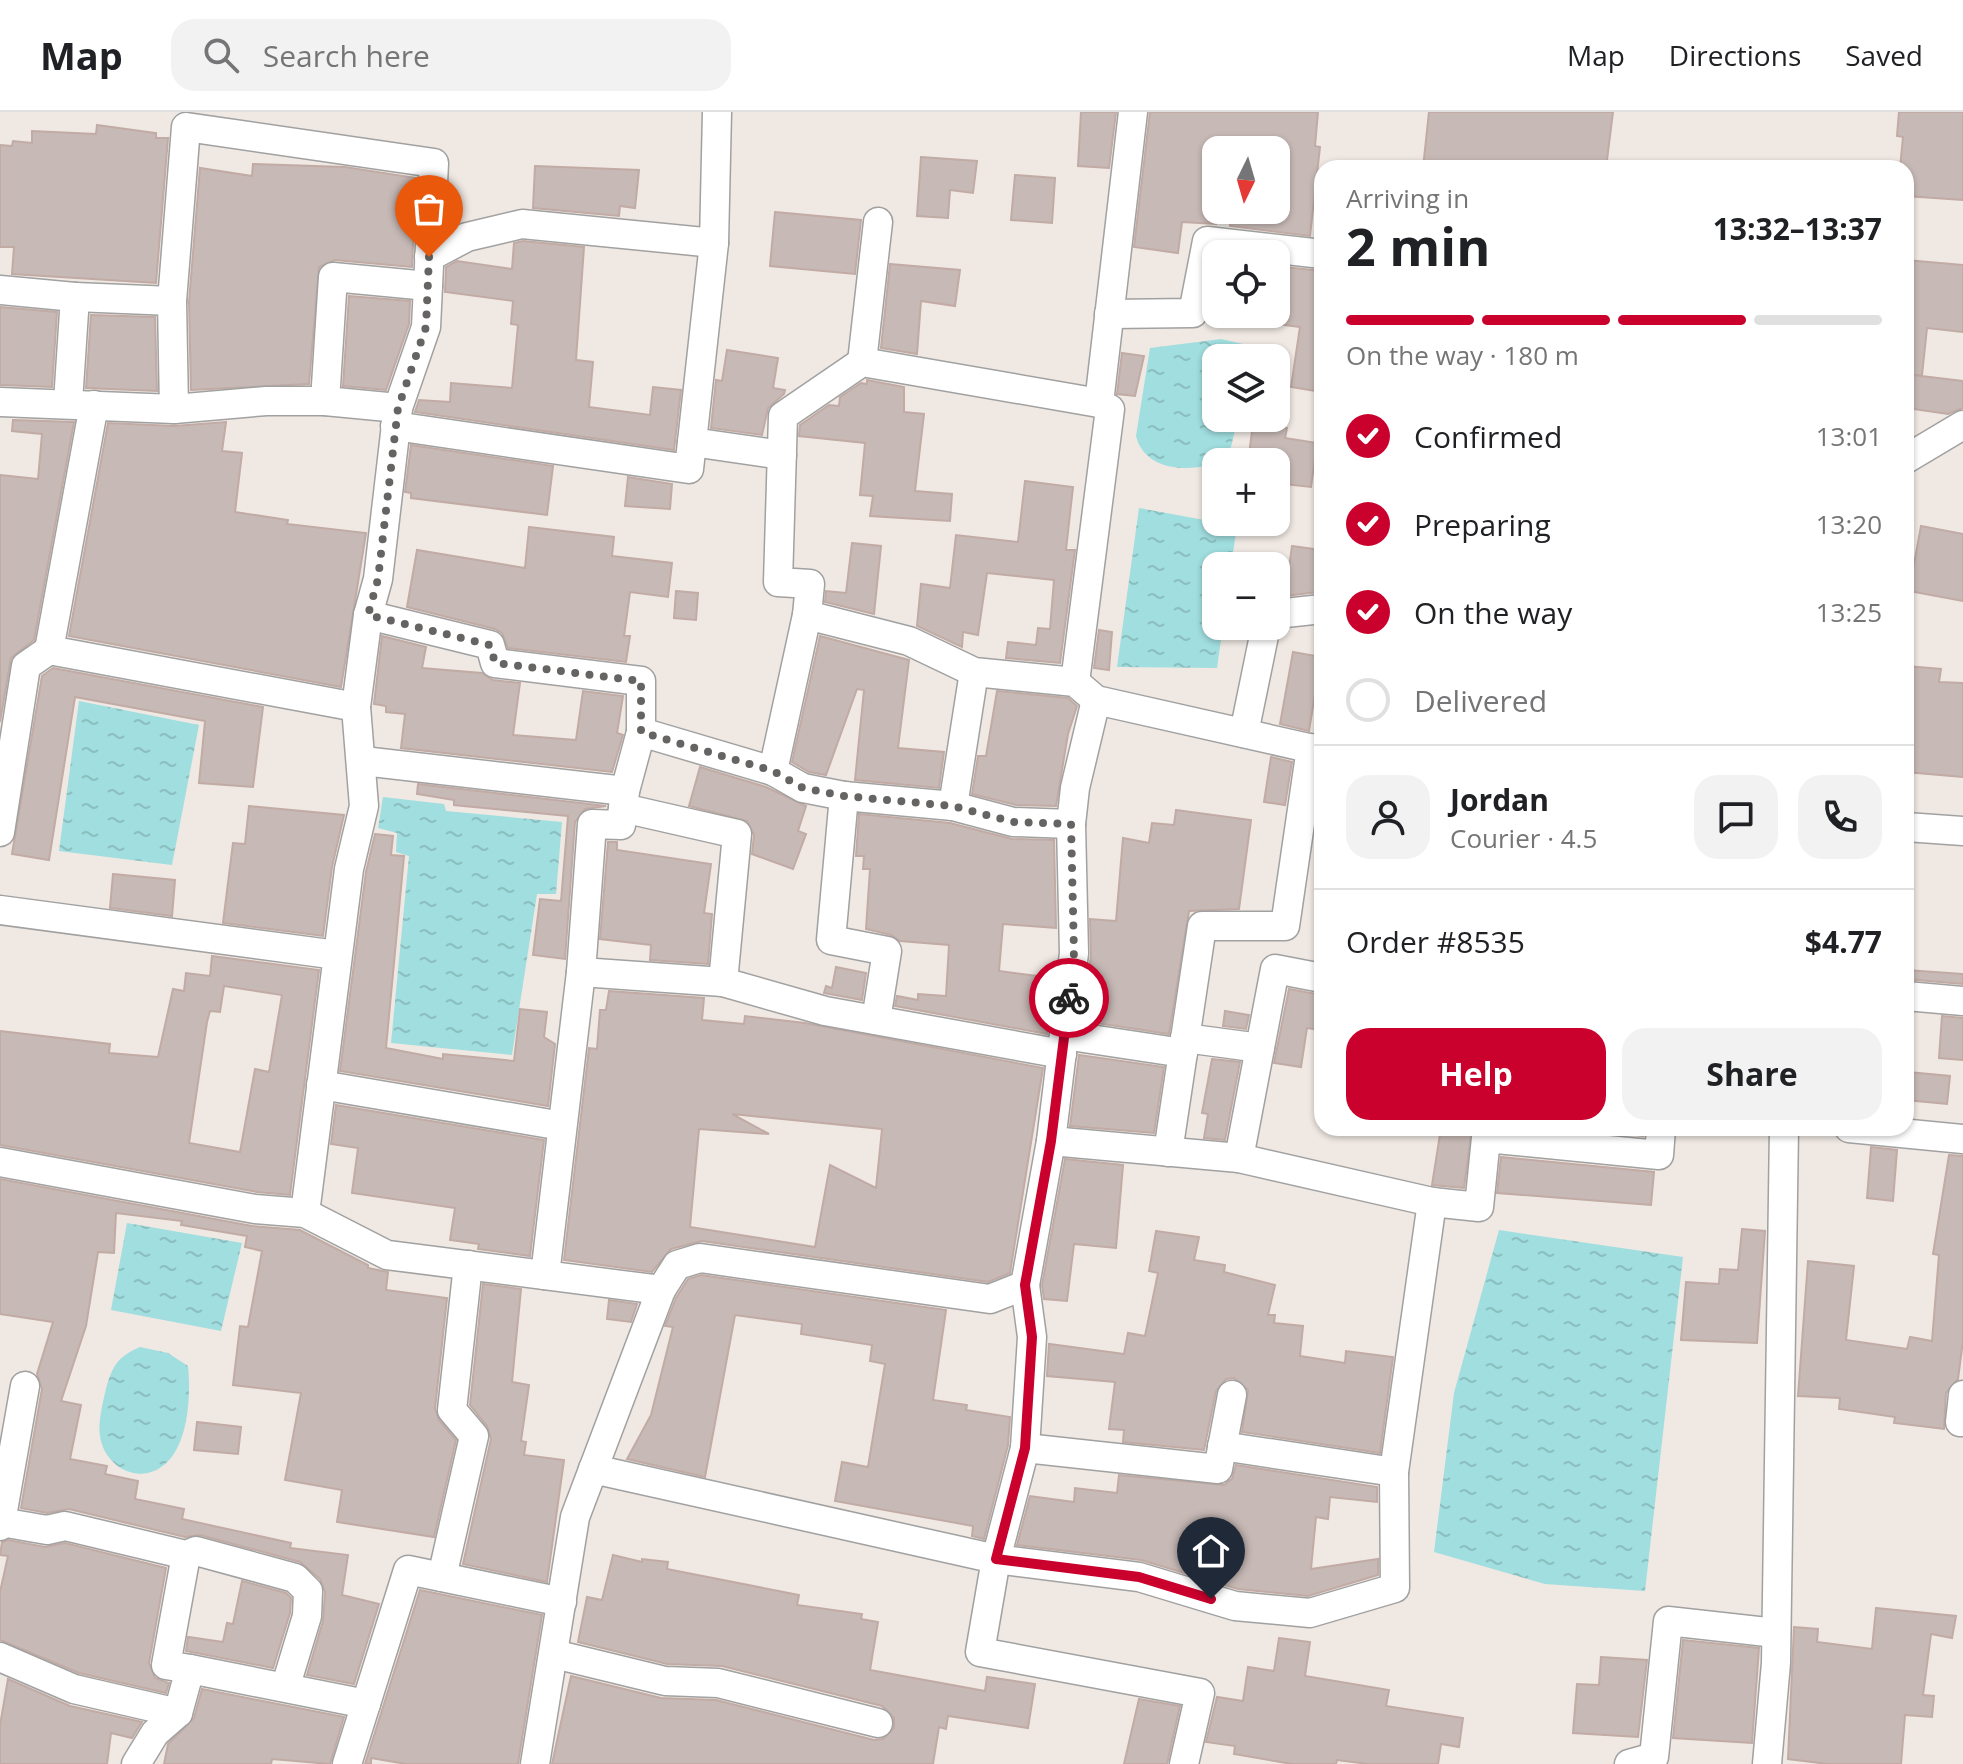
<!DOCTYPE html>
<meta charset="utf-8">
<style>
body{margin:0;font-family:"Open Sans",sans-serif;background:#f2f2f2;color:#202124;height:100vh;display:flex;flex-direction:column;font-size:30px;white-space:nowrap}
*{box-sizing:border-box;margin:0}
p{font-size:26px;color:#757577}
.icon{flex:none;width:44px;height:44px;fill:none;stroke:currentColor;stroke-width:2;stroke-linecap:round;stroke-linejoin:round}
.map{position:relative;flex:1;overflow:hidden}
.side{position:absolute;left:1314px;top:48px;width:600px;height:976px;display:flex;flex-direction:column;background:#fff;border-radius:24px;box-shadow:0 2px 6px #0004}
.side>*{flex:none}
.needle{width:52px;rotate:185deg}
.tools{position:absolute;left:1202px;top:24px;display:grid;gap:16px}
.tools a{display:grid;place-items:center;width:88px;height:88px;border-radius:16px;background:#fff;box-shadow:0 2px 6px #0004;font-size:40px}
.pin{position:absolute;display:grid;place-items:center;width:68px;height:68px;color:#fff;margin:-82px -34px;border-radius:50% 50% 50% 0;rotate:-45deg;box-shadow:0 0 8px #0007}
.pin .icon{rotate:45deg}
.courier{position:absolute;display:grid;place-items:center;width:80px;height:80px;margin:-40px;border:6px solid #ca002d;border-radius:50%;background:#fff;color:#222;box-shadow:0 2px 10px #0007}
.overview em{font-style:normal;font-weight:700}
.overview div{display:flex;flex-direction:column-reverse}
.overview{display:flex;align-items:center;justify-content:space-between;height:136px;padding:0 32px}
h1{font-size:52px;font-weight:700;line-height:60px}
.bar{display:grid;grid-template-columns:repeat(4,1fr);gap:12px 8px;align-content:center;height:96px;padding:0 32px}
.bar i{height:10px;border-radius:6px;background:#e0e0e0}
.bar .selected{background:#ca002d}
.bar p{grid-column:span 4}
.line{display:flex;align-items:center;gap:20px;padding:0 32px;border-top:2px solid #e0e0e0}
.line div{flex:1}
.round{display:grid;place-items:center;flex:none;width:84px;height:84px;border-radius:24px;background:#f2f2f2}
ol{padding:0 32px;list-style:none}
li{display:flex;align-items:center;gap:24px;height:88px}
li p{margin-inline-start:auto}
li .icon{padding:8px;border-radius:50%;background:#ca002d;color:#fff;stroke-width:4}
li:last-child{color:#757577}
li i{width:44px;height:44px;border:4px solid #e0e0e0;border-radius:50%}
.primary-button{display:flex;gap:16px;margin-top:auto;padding:16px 32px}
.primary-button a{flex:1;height:92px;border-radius:24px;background:#ca002d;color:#fff;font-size:32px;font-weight:700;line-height:92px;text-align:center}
.primary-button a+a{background:#f2f2f2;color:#202124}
header{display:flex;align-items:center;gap:48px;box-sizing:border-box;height:112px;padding:0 40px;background:#fff;border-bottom:2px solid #e0e0e0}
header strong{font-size:38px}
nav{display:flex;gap:44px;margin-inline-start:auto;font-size:28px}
.search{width:560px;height:72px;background:#f2f2f2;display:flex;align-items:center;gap:20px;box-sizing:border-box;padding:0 28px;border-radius:24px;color:#757577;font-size:30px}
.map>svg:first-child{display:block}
.water{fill:url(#water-ripples)}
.building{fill:#c7b9b6;stroke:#c1aba4;stroke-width:2;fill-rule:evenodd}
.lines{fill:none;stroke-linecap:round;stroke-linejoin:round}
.street-casing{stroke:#a1a1a1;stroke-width:31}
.street{stroke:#fff;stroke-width:28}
.done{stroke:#666462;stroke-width:8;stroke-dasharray:0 14.4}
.route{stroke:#ca002d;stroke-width:10}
</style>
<header>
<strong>Map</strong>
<div class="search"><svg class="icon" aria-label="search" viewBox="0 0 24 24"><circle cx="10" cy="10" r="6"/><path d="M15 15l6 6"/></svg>Search here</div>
<nav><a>Map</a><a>Directions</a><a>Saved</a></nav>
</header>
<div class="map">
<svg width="1963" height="1652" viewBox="0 0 1963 1652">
<defs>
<pattern id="water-ripples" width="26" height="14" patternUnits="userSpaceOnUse" patternTransform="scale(2)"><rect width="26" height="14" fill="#a1dedf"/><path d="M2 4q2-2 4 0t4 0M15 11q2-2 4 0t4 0" fill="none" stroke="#8abebf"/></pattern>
</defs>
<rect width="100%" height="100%" fill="#efe8e3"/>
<g class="water">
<path d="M 1221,227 L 1243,232 L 1245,246 L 1216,246 L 1216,306 L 1238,306 L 1228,347 C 1201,360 1146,364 1136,324 L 1150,236 Z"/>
<polygon points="1139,396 1237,414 1231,454 1216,454 1216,514 1223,514 1217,556 1117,555"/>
<polygon points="79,589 199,613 172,753 59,739"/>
<polygon points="383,685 444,692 446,699 562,710 556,782 537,782 512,943 391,931 409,744 396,740 397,721 378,716"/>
<polygon points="127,1111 242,1131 221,1219 111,1198"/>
<polygon points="1499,1118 1683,1145 1645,1479 1545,1472 1434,1440 1454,1281"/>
<path d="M 140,1235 L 168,1241 L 188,1254 C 191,1282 189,1333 164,1353 C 138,1374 104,1354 100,1324 C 98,1310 102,1294 105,1281 C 111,1257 116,1245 140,1235 Z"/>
</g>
<g class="building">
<polygon points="1081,0 1116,0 1109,56 1078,54"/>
<polygon points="1150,0 1318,0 1315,34 1320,35 1310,124 1230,114 1232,98 1276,98 1276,38 1216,38 1216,112 1182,110 1178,141 1134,135"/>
<polygon points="1429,0 1613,0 1606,56 1522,49 1521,56 1423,56"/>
<polygon points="1899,0 1963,0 1963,88 1906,84 1906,56 1900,56 1903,25 1897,24"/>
<polygon points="97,13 156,21 156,26 168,26 156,171 12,162 14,135 0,135 0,33 12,34 13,29 32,31 32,19 96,22"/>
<polygon points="921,45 977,49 973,81 950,78 948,106 917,104"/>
<polygon points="253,52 345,55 416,66 412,155 335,148 319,155 309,272 191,278 189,190 200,56 252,64"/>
<polygon points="535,54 639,58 635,96 620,94 619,104 533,96"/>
<polygon points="1015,63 1055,66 1052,111 1011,108"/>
<polygon points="775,100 861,108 855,162 770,154"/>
<polygon points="523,129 584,135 576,248 593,250 589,295 650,303 653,275 681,278 674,338 415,300 419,288 450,290 451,271 512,276 518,213 511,212 513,189 445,180 446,155 457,149 512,157 514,131"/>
<polygon points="1906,148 1963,153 1963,220 1927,216 1922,263 1913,263 1963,269 1963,296 1948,302 1906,296"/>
<polygon points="890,152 960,158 955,194 921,189 917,242 881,236"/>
<polygon points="1284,155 1322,159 1322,280 1291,275 1300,215 1276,212"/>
<polygon points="349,184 410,189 409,212 386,278 343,274"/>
<polygon points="0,195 57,200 52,275 0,273"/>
<polygon points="91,203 155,205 157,279 86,276"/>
<polygon points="727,238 778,246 773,276 785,278 784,282 768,296 762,323 711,316 716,268 722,269"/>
<polygon points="1122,241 1144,244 1135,284 1117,282"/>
<polygon points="867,268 904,275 904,300 924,302 915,379 952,382 950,409 870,404 873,384 860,383 865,331 799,324 800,313 829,293 839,294 840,285 861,271 867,272"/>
<polygon points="13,308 74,310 34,528 11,546 0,610 0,363 38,367 42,322 12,319"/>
<polygon points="226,310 222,339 242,341 235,400 288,408 287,412 366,421 341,575 69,524 108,311 174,314"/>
<polygon points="1253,312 1287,316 1285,326 1317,331 1311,375 1276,371 1276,350 1248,350"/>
<polygon points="411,333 553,354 547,403 411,386 411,381 405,380"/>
<polygon points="628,365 672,372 670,397 625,394"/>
<polygon points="1025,369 1073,375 1066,438 1075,438 1060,551 1006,546 1008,530 1036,533 1038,516 1050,517 1054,468 987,461 978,523 963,520 962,535 917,514 921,472 950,476 956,423 1018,430"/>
<polygon points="1921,414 1963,422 1963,489 1909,479"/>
<polygon points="529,415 614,425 612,444 672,451 668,485 630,480 624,524 630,524 626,550 508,536 502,521 495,517 407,495 417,438 525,456"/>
<polygon points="852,431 881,434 874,502 825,490 826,479 846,481"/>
<polygon points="1292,434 1322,438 1317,480 1285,484"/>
<polygon points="676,479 698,481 696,508 674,506"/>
<polygon points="1099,518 1112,520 1109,558 1094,556"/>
<polygon points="382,524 426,535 422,556 482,561 493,568 520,571 513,623 576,628 583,579 623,584 617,621 623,623 612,660 401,636 405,602 386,600 386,594 374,592"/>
<polygon points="820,524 909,548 898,636 944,640 939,676 855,668 864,578 857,577 826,663 809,660 792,650"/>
<polygon points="1293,540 1321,545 1309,619 1280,612"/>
<polygon points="1906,554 1941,557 1939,570 1963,571 1963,665 1906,660"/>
<polygon points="53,556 263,595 253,675 199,671 205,609 75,585 49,748 12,742 42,564"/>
<polygon points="997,579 1068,586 1077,594 1068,622 1056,694 1016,693 972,682 978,644 986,644"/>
<polygon points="1271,645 1292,650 1285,693 1264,690"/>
<polygon points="700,655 766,675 806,694 798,719 806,722 793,757 752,742 754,723 747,709 689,694"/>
<polygon points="418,672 606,694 585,697 575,710 565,847 533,843 540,787 561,789 568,704 454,693 454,688 417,682"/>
<polygon points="249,694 344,703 332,755 323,824 223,811 233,731 245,732"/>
<polygon points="1176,698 1251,708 1239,797 1189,799 1169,922 1083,909 1091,843 1090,807 1116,809 1123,726 1149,731 1152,711 1174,713"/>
<polygon points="859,702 950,711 1012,727 1054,728 1056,816 1003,812 999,859 1054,866 1047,922 895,894 897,884 918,888 918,882 946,884 949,833 900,829 891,823 866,817 870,757 863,757 864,744 856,744"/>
<polygon points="375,722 393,724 391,743 404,744 386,936 443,947 443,942 514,949 520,897 547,900 544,925 555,932 548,994 340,959 366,760"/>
<polygon points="608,730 617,730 617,738 711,752 704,801 712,802 708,852 650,848 651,833 600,827"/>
<polygon points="113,762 175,768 172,804 110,796"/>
<path d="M 212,844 L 319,858 L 290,1083 L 257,1080 L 0,1033 L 0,919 L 110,932 L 109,941 L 158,945 L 173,877 L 184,879 L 186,861 L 210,864 ZM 224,874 L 282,883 L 269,960 L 255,957 L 240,1040 L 189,1031 L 207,910 L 210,899 L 220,900 Z"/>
<polygon points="836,855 866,861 862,888 824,881 826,874 832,876"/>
<polygon points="1906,858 1963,862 1963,872 1906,867"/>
<polygon points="1289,877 1322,883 1322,918 1307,916 1301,955 1274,951"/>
<path d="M 609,879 L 704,886 L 702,908 L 744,912 L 745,904 L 805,911 L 1043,956 L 1010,1161 L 988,1170 L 702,1129 L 671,1137 L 652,1160 L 564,1148 L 589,936 L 597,937 L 600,898 L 606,898 ZM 732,1002 L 882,1017 L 876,1076 L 830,1053 L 815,1135 L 690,1115 L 699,1017 L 769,1022 Z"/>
<polygon points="1225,899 1249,903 1246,917 1223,914"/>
<polygon points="1942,904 1963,906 1963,948 1939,946"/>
<polygon points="1079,943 1164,955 1154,1021 1070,1014"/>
<polygon points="1212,947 1240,950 1225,1028 1204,1026 1208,1002 1202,1001"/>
<polygon points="1908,960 1950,964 1947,992 1906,988"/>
<polygon points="336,993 544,1028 530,1144 478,1137 479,1132 450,1128 455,1096 352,1081 358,1036 331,1032"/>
<polygon points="1441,1016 1472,1016 1464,1076 1432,1073"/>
<polygon points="1577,1016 1644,1016 1643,1024"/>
<polygon points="1871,1035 1897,1038 1893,1089 1867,1086"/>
<polygon points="1949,1043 1963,1044 1963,1229 1958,1267 1946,1281 1944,1317 1894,1311 1895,1305 1839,1297 1840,1286 1798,1284 1808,1149 1854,1154 1846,1228 1907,1237 1910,1225 1932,1229 1939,1143 1933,1142"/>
<polygon points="1501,1045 1654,1060 1651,1093 1497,1081"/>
<polygon points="1065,1047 1123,1053 1116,1136 1074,1132 1067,1189 1044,1187 1042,1173"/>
<polygon points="0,1067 252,1114 300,1118 368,1153 368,1156 388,1160 386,1178 447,1186 435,1297 439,1308 456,1328 434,1425 337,1410 342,1378 285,1368 301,1281 233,1273 240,1214 248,1215 262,1139 245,1135 247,1124 181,1113 182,1109 116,1101 114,1141 98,1140 86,1214 61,1289 81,1293 70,1347 107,1354 105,1362 138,1369 135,1387 184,1397 182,1407 291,1431 290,1436 348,1443 342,1483 379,1492 354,1572 307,1563 323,1509 325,1480 320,1467 300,1450 200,1423 185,1425 69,1397 47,1401 21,1396 42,1277 37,1262 53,1210 0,1202"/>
<polygon points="1742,1117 1765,1119 1757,1231 1681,1228 1686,1170 1719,1172 1720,1157 1738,1158"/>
<polygon points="1156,1119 1199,1125 1194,1148 1225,1153 1224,1160 1275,1173 1268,1203 1275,1203 1274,1211 1303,1214 1300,1244 1345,1251 1346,1239 1393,1245 1380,1341 1242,1320 1248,1278 1234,1266 1226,1267 1216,1279 1204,1338 1123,1330 1124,1318 1109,1317 1115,1270 1047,1264 1049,1232 1124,1242 1128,1221 1145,1224 1158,1161 1149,1159"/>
<polygon points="701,1163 946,1198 933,1288 967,1293 966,1298 1010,1305 1008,1333 984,1427 972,1424 973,1414 835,1389 842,1350 868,1355 885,1252 870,1249 872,1233 801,1222 802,1212 735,1203 705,1365 627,1347 651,1303 673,1215 665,1214 676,1186 688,1167"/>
<polygon points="483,1172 521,1177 512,1270 529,1273 521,1329 526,1330 524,1343 564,1348 547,1470 463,1452 491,1327 487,1314 470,1293"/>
<polygon points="609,1188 637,1192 631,1210 607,1207"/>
<polygon points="197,1310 241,1315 238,1342 194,1338"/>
<polygon points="1236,1353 1377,1375 1377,1390 1330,1385 1328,1407 1316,1405 1311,1457 1378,1447 1378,1463 1308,1484 1238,1477 1141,1448 1017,1433 1030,1384 1074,1390 1075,1376 1117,1381 1119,1363 1224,1373 1232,1367"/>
<polygon points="8,1428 45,1435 65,1431 166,1456 149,1551 155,1566 169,1571 166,1581 79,1561 0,1528 0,1480 8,1444 0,1443 2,1430"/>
<polygon points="613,1443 642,1450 642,1447 668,1450 667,1457 799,1483 797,1493 862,1502 861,1507 878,1510 870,1558 985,1579 987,1565 1035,1572 1028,1616 948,1604 946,1617 939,1615 933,1652 552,1652 571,1564 661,1586 716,1588 874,1628 883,1627 894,1616 894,1606 882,1594 722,1554 667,1552 578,1530 587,1485 602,1488"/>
<polygon points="242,1469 286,1481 291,1486 290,1501 273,1556 186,1539 188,1525 223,1530 227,1511 233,1512"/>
<polygon points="420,1478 542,1503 518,1652 406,1652 371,1646 371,1652 365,1652"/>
<polygon points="1876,1496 1956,1504 1952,1526 1931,1522 1923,1583 1934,1584 1932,1605 1905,1603 1901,1652 1828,1652 1788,1647 1794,1515 1818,1517 1817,1530 1872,1537"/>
<polygon points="1279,1526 1310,1530 1305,1564 1389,1578 1386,1594 1463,1606 1459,1635 1441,1632 1438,1652 1368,1652 1337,1648 1336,1652 1292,1652 1234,1642 1235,1634 1206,1630 1217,1585 1243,1589 1248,1555 1274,1559"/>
<polygon points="1683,1528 1759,1536 1752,1631 1673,1626"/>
<polygon points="1601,1545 1647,1548 1638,1625 1573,1621 1577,1572 1599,1573"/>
<polygon points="8,1567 70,1594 142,1610 132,1626 111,1621 107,1652 0,1652 0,1613"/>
<polygon points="202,1577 344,1605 330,1652 272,1647 271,1652 164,1652 168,1632 194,1606"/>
<polygon points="1139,1587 1180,1594 1167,1652 1124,1652"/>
</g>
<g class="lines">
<defs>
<g id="street">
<polyline points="429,145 467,125 522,112 714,131 717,0"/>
<polyline points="0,178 75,185 68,290"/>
<polyline points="75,185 172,189 174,297"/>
<polyline points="172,189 186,15 434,51 426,215 398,296"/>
<polyline points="1109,202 1193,201 1207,129 1322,142"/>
<polyline points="862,250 878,110"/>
<polyline points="325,289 333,165 428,174"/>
<polyline points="0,290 174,297 266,289 325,289 398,296 378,467 368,503 356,595 364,694 349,757 305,1101"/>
<polyline points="1099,291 862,250 783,304 778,470 810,472 807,503 909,529 974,560 1075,570 1096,588 1322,639"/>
<polyline points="94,293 49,538 356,595"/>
<polyline points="395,314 689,357 714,131"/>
<polyline points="692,330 782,343"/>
<polyline points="1906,347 1963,313"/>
<polyline points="1276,502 1322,497"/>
<polyline points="368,503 490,533 495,551 641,569 641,620 773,659"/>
<polyline points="807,503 773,659 803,676 844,684 953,694 1013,710 1071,712"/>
<polyline points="1075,570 1110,297 1099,291 1133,0"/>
<polyline points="1244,621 1266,514"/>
<polyline points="363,649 625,679 641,620"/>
<polyline points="625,679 621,713 592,712 581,860 723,870 825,899 1062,942"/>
<polyline points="844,684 831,828 887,839 876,908"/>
<polyline points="953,694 974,560"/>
<polyline points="623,696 737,722 723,870"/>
<polyline points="1906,715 1963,719"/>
<polyline points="0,720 26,554 49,538"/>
<polyline points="0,798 337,843"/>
<polyline points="1906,884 1963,889"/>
<polyline points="1064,923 1183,941"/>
<polyline points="1185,926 1260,936"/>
<polyline points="321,973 562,1014"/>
<polyline points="1849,1016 1963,1027"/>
<polyline points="1051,1029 1239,1046 1275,857 1322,866"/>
<polyline points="1168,1040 1202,814 1285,814 1311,636"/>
<polyline points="1239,1046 1432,1090"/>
<polyline points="0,1050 255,1097 305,1101 387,1143 661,1178 575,1405 535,1652"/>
<polyline points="545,1163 581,860"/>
<polyline points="1025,1173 1032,1225 1025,1336 996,1447 1139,1465 1235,1494 1310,1501 1395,1476 1394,1360 1432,1090 1479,1095 1486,1026 1659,1043 1661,1016"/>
<polyline points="661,1178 677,1153 700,1146 990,1187 1025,1173 1051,1029 1074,841 1071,712 1075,676 1096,588"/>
<polyline points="1963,1283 1960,1310 1963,1310"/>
<polyline points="1222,1334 1394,1360"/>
<polyline points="1025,1336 1218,1357 1232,1283"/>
<polyline points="593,1357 996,1447 980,1540 1200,1581 1184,1652"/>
<polyline points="1,1410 25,1274"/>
<polyline points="0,1414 1,1410 47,1418 65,1414 186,1443 196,1439 295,1466 308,1479 307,1504 286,1573"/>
<polyline points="186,1443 166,1553 190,1557"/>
<polyline points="442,1465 474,1324 452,1298 468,1153"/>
<polyline points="554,1542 665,1569 718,1571 878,1611"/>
<polyline points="0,1545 74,1577 178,1601"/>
<polyline points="136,1652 155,1621 178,1601 190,1557 366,1592"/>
<polyline points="347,1652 408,1458 562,1490"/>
<polyline points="1629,1652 1654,1645 1668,1509 1776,1521"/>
<polyline points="1767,1652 1776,1551 1784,1016"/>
</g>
</defs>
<use href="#street" class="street-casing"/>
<use href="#street" class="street"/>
</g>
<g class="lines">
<polyline class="done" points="429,145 426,215 398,296 378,467 368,503 490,533 495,551 641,569 641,620 773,659 803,676 844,684 953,694 1013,710 1071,712 1074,841 1069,886"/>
<polyline class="route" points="1069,886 1051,1029 1025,1173 1032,1225 1025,1336 996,1447 1139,1465 1211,1487"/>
</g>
</svg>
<div class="tools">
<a><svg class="needle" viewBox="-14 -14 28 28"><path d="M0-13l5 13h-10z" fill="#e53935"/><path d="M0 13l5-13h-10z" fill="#757577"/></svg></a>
<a><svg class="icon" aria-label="locate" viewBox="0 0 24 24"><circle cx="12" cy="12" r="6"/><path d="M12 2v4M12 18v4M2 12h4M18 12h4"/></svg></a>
<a><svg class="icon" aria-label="layers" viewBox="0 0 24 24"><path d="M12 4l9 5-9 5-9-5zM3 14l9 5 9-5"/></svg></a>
<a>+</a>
<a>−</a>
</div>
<div class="pin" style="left:429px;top:145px;background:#ea580c"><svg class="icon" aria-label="bag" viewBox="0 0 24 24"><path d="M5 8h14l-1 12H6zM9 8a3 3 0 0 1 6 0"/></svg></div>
<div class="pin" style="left:1211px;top:1487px;background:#1f2937"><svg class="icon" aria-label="home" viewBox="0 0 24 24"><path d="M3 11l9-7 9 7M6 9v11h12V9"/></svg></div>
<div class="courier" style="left:1069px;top:886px"><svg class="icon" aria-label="bike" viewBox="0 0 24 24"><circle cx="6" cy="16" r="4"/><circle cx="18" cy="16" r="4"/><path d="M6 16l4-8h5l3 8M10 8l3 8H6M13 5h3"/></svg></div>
<section class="side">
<div class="overview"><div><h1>2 min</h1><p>Arriving in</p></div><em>13:32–13:37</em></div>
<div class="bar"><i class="selected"></i><i class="selected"></i><i class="selected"></i><i></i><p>On the way · 180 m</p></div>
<ol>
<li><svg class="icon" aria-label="check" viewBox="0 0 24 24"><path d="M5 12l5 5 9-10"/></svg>Confirmed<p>13:01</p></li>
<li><svg class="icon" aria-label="check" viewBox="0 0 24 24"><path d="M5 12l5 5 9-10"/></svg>Preparing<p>13:20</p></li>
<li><svg class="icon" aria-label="check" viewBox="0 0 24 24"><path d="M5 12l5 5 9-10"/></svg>On the way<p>13:25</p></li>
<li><i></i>Delivered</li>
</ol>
<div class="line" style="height:144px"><a class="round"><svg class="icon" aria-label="person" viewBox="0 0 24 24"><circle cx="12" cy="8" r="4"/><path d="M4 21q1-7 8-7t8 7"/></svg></a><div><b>Jordan</b><p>Courier · 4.5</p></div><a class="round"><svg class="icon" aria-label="chat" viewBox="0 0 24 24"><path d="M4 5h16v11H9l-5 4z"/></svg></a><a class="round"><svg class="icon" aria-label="phone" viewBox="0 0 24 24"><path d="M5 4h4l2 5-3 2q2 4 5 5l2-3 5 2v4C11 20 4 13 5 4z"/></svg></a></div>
<div class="line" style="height:104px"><div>Order #8535</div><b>$4.77</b></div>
<div class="primary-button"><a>Help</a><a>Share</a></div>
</section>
</div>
